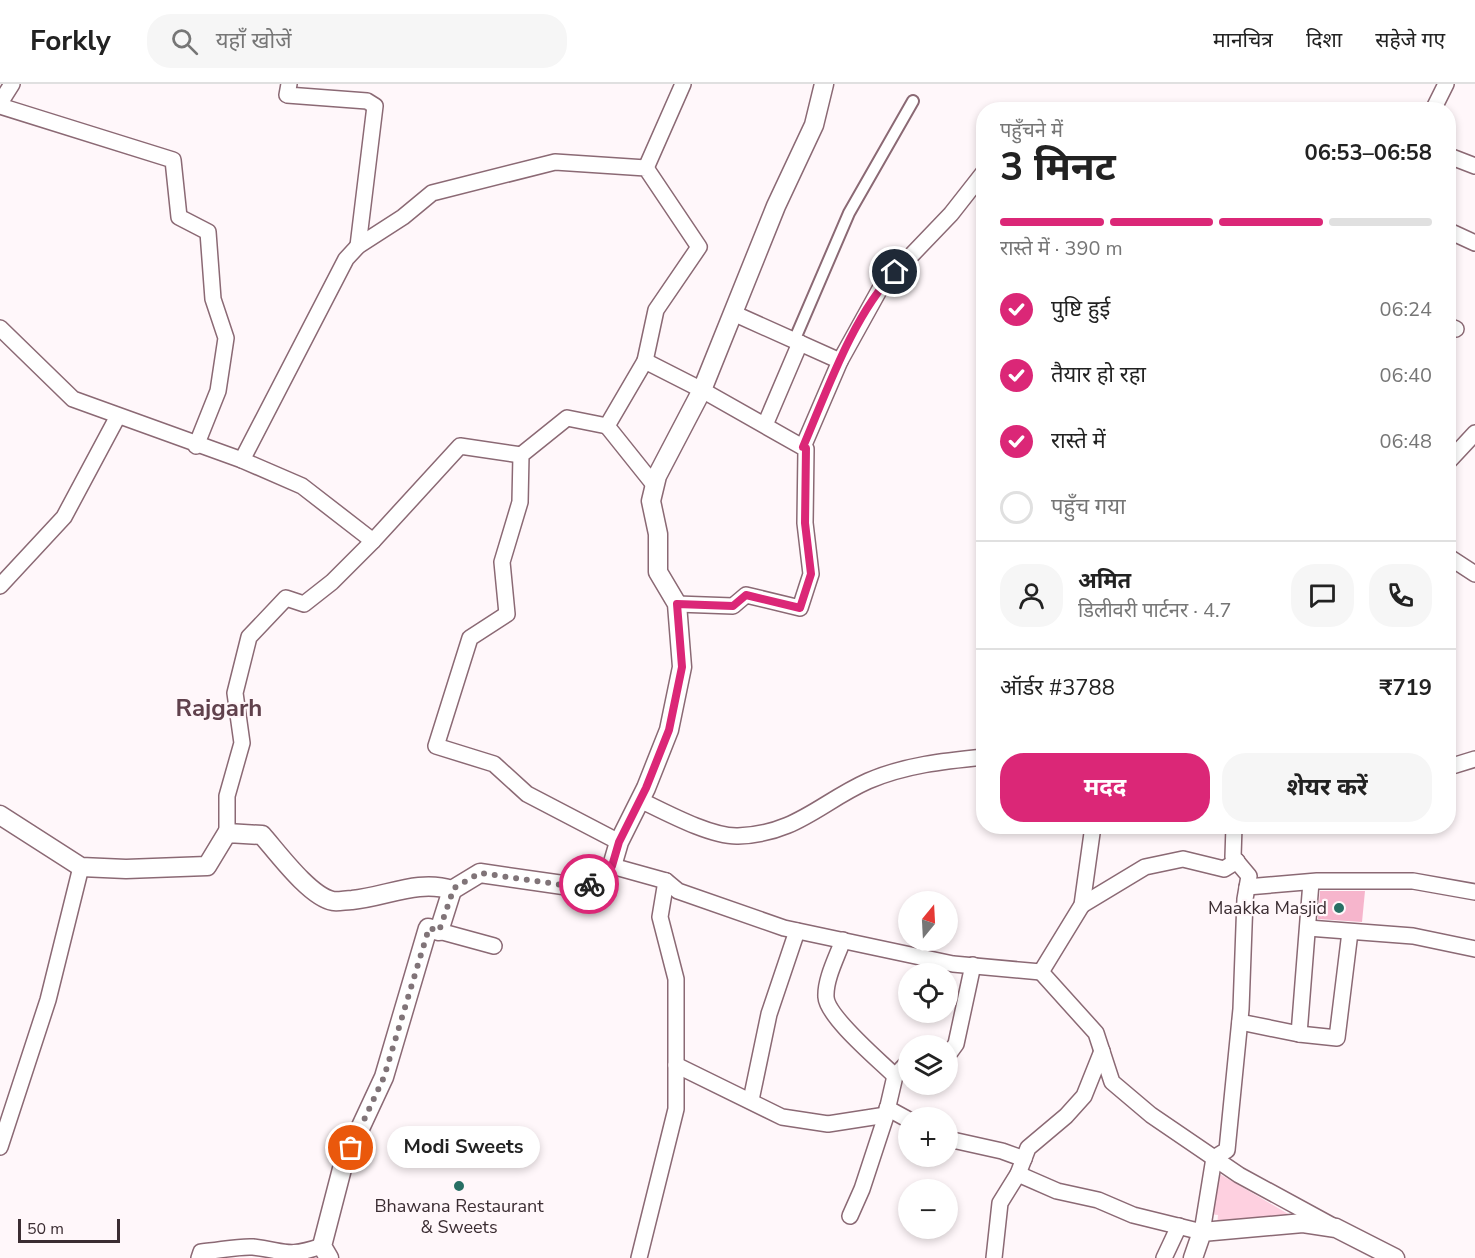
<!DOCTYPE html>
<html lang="hi">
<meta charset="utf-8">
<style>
body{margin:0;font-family:"Nunito Sans","Noto Sans Devanagari",sans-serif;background:#f6f6f6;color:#222;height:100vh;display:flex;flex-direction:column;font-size:22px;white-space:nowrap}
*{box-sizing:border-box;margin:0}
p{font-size:20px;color:#767676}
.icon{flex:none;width:33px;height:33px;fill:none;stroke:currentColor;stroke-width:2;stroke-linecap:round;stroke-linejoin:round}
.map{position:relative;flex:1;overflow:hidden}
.sheet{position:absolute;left:976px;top:18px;width:480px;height:732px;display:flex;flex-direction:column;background:#fff;border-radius:24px;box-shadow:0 3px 9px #0003}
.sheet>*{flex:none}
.needle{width:39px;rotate:18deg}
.fabs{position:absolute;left:898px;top:807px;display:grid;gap:12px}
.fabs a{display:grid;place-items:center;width:60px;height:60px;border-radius:50%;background:#fff;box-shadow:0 3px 9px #0003;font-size:30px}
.scale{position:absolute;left:18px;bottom:15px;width:102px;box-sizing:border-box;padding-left:6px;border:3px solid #3b2d32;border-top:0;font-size:16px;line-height:21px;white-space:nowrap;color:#3b2d32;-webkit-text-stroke:4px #fff7fa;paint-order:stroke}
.pin{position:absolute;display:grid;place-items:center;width:51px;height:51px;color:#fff;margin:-26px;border:3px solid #fff;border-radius:50%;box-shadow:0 2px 6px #0007}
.courier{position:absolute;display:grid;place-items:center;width:60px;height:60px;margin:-30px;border:4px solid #db2777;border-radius:50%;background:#fff;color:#222;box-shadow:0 2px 8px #0007}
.bubble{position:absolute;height:42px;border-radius:21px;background:#fff;box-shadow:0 3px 9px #0003;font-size:20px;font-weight:700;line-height:42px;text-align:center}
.overview em{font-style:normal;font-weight:700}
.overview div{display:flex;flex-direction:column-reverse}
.overview{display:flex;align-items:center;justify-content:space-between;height:102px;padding:0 24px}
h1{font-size:39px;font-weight:700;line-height:45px}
.bar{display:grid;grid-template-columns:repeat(4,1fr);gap:9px 6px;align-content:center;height:72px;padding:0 24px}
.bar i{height:8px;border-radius:4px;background:#e0e0e0}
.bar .on{background:#db2777}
.bar p{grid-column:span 4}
.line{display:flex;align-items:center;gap:15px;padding:0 24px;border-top:2px solid #e0e0e0}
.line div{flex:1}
.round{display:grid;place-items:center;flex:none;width:63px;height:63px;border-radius:24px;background:#f6f6f6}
ol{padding:0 24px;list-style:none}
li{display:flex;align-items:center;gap:18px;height:66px}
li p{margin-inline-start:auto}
li .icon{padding:6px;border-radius:50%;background:#db2777;color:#fff;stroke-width:4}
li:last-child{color:#767676}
li i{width:33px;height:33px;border:3px solid #e0e0e0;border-radius:50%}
.primary-button{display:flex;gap:12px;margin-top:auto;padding:12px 24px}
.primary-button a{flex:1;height:69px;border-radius:24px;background:#db2777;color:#fff;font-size:24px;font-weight:700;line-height:69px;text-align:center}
.primary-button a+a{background:#f6f6f6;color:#222}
header{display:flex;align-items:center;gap:36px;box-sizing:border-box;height:84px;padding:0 30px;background:#fff;border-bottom:2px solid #e0e0e0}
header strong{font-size:28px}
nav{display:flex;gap:33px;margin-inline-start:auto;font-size:21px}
.search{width:420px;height:54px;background:#f6f6f6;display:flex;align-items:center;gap:15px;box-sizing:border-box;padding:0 21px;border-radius:24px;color:#767676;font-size:22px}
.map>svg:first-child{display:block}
.green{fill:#fed0e0}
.building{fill:#f6b5cc}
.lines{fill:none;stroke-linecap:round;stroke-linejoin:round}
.pedestrian-casing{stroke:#8b6974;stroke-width:14}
.minor-casing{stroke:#8b6974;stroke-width:18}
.tertiary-casing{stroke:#8b6974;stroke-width:21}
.pedestrian{stroke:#fff;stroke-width:10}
.minor{stroke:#fff;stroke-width:15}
.tertiary{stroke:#fff;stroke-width:18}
.done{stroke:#807478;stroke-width:6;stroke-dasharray:0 10.8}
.route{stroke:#db2777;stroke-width:8}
.poi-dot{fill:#286f64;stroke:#fff7fa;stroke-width:2}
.labels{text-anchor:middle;stroke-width:4.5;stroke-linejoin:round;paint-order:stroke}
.poi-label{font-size:18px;fill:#3b2d32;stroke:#fff7fa;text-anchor:end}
.district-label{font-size:24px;font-weight:bold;fill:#60414c;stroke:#fff7fa}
</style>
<header>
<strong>Forkly</strong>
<div class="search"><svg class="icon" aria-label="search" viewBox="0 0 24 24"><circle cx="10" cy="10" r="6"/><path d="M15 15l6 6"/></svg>यहाँ खोजें</div>
<nav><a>मानचित्र</a><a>दिशा</a><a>सहेजे गए</a></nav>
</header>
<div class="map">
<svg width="1475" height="1174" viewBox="0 0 1475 1174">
<rect width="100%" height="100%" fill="#fff7fa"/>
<polygon class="green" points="1218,1089 1290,1131 1217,1141 1218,1131 1208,1130"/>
<polygon class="building" points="1320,807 1365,807 1362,838 1318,835"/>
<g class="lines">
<defs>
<polyline id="pedestrian" points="794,257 849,129 913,17"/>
<g id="minor">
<polyline points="289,0 287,11 367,17 375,22 358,162"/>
<polyline points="0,19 12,0"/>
<polyline points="0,22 173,76 179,133 208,148 213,215 226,254 218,307 196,362"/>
<polyline points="1433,26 1446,0"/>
<polyline points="1449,72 1475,82"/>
<polyline points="646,84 683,0"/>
<polyline points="1449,147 1475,159"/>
<polyline points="733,229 840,277 803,363"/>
<polyline points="1449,242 1456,245"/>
<polyline points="0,244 73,315 242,376 346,175 358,162 403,133 432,109 555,78 646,84 699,163 656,226 645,277"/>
<polyline points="840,277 881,203 951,130 984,88"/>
<polyline points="765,341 800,259"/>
<polyline points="607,342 655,402"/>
<polyline points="242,376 302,402 373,457 460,362 521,371"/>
<polyline points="1449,377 1475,349"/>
<polyline points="1449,473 1475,490"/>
<polyline points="0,502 64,433 118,332"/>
<polyline points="1449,683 1475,675"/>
<path d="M 640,716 C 665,728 711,753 738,752 C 796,750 821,718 868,697 C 905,681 944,677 984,673"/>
<polyline points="1093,742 1082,821 1041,888 1096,949 1112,998 1151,1031 1239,1091 1331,1141"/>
<polyline points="227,749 227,712 242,659 235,609 249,553 286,514 304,520 332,498 373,457"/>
<polyline points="619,758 527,710 494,680 436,662 470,554 507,530 502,478 520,418 521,371 567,334 607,342 645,277 702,306 806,365 805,439 811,490 800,524 746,511 733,522 677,520"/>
<polyline points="612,782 666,797 678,807 784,844 953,880 1041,888"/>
<polyline points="1247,803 1317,797 1413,797 1475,808"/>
<polyline points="1082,821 1145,783 1183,775 1224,785 1237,777"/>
<polyline points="1308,844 1413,852 1475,865"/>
<polyline points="439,847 494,862"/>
<path d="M 843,856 C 837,873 825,895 826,913 C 827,933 880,977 895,992"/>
<polyline points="1240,938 1299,950 1337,954 1350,848"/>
<polyline points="1299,950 1311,798"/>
<polyline points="948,971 956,960 973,881"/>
<polyline points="676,981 782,1033 828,1040 886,1031"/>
<polyline points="751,1016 769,930 797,847"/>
<polyline points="887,1024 909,1036"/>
<polyline points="948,1055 1002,1067 1024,1075"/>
<polyline points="0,1063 48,916 81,783"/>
<polyline points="1018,1090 1057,1107 1098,1116 1133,1131 1202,1148 1214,1074 1227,1066 1241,925 1245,815 1249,792 1233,773 1234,742"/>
<polyline points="850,1132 862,1105 885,1035 895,992 909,977"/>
<path d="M 199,1174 L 201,1168 C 218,1167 237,1162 253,1163 C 287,1167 286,1174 322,1162"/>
<polyline points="639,1174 676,1025 676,895 660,833 666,797"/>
<polyline points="994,1174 1000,1119 1018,1090 1028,1064 1066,1032 1084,1012 1102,967"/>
<polyline points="1164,1174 1179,1142"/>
</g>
<g id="tertiary">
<path d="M 0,731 L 81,783 L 126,785 L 207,782 L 227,749 L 262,751 C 277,768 310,813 333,817 C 338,818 346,816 352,816 C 386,813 418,795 452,806 L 480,789 L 577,803 L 587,802 L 612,782 L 619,758 L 646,704 L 669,646 L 682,583 L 677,520 L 658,488 L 658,450 L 651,417 L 657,392 L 702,306 L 776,122 L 814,41 L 824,0"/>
<polyline points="329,1174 322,1162 343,1081 384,993 428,844 439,847 452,806"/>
<polyline points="1193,1174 1202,1148 1303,1139 1336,1144 1395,1174"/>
</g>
</defs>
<use href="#pedestrian" class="pedestrian-casing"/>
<use href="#minor" class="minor-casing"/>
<use href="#tertiary" class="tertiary-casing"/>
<use href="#pedestrian" class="pedestrian"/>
<use href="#minor" class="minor"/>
<use href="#tertiary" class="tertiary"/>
</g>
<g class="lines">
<polyline class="done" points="351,1064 384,993 429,844 439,847 454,804 480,789 577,803 589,800"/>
<path class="route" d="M 589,800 L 612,782 L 619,758 L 646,704 L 669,646 L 682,583 L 677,520 L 733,522 L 746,511 L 800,524 L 811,490 L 805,439 L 806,364 L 803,363 C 827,307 853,231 895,188"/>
</g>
<g class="poi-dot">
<circle cx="1339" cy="824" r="6"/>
<circle cx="459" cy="1102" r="6"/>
</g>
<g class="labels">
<g class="poi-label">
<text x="1327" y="830">Maakka Masjid</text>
<text x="459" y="1128" text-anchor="middle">Bhawana Restaurant<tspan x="459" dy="21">&amp; Sweets</tspan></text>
</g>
<g class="district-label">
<text x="219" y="632">Rajgarh</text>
</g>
</g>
</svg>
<div class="fabs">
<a><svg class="needle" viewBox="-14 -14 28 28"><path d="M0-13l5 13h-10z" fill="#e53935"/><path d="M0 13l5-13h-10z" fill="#767676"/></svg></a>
<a><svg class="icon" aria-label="locate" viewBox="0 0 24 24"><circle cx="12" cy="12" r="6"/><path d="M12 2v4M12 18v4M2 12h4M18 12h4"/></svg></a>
<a><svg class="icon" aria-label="layers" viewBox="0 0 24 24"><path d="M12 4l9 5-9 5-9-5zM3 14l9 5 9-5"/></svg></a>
<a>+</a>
<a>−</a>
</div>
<div class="scale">50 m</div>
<div class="pin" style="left:351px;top:1064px;background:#ea580c"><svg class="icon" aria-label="bag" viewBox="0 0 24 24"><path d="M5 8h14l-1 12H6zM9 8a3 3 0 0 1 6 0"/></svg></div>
<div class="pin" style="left:895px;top:188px;background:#1f2937"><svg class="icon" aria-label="home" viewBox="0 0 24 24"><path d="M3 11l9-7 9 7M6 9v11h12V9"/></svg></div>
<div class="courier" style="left:589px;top:800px"><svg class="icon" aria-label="bike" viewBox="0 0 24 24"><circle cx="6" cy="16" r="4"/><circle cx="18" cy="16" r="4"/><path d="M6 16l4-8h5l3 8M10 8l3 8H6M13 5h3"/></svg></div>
<div class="bubble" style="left:387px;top:1042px;width:153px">Modi Sweets</div>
<section class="sheet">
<div class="overview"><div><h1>3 मिनट</h1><p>पहुँचने में</p></div><em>06:53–06:58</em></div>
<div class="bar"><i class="on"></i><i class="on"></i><i class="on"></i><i></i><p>रास्ते में · 390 m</p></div>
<ol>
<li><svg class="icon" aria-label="check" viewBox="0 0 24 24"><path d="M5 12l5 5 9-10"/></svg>पुष्टि हुई<p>06:24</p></li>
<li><svg class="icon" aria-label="check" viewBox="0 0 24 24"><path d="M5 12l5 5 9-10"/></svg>तैयार हो रहा<p>06:40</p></li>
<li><svg class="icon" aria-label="check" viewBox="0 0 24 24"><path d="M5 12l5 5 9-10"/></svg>रास्ते में<p>06:48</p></li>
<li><i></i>पहुँच गया</li>
</ol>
<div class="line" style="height:108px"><a class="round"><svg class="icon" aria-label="person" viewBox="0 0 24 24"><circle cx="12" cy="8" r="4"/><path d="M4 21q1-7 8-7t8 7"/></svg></a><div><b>अमित</b><p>डिलीवरी पार्टनर · 4.7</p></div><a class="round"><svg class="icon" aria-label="chat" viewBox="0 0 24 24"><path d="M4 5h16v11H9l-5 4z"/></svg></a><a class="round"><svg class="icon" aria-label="phone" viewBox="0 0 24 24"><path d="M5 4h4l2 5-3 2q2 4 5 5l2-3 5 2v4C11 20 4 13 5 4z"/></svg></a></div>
<div class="line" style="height:78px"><div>ऑर्डर #3788</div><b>₹719</b></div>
<div class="primary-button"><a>मदद</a><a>शेयर करें</a></div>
</section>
</div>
